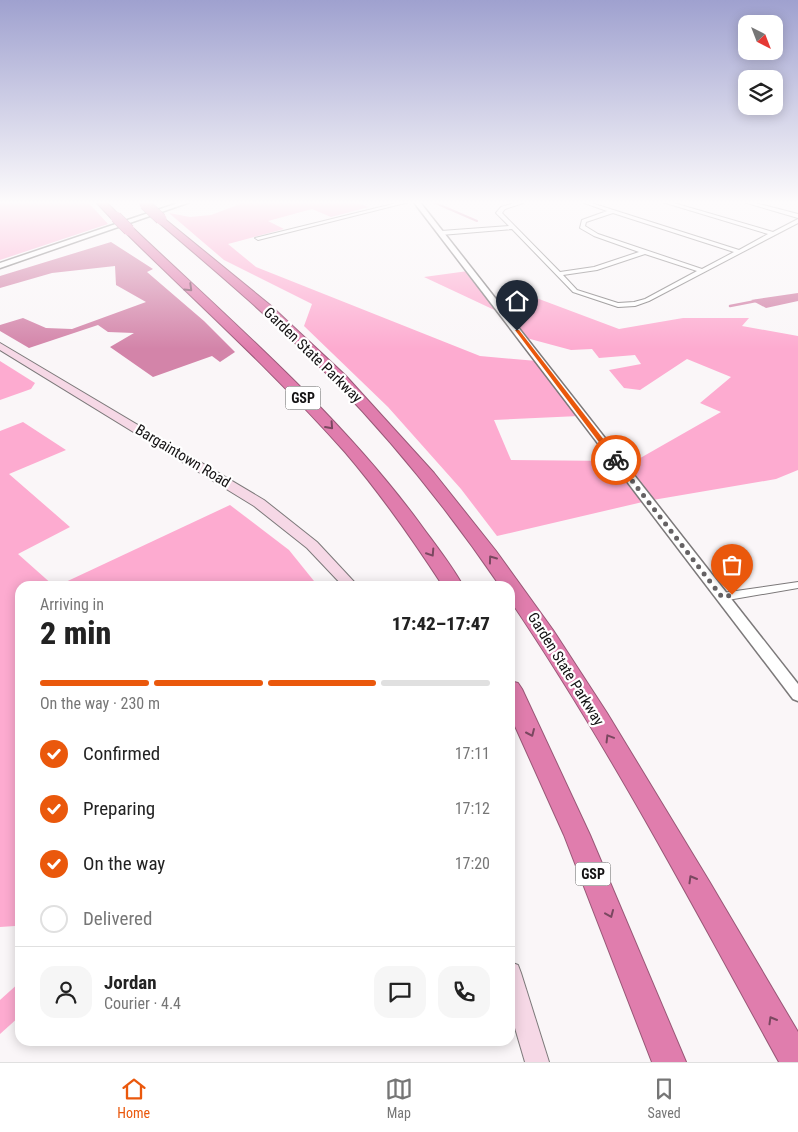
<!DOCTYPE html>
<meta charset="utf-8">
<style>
body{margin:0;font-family:"Roboto Condensed",sans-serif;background:#f6f6f6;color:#222;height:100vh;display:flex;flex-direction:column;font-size:19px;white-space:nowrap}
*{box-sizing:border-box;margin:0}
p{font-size:16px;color:#767676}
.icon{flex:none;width:28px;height:28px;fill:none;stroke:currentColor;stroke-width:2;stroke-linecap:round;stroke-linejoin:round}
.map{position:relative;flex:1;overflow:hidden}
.drawer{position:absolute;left:15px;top:581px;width:500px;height:465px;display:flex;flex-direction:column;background:#fff;border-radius:15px;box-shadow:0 2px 12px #0003}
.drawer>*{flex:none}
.needle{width:32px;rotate:138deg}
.tools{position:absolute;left:738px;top:15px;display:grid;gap:10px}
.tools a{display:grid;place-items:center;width:45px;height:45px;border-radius:10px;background:#fff;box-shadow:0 2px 12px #0003;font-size:25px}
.pin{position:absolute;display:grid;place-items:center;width:42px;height:42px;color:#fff;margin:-51px -21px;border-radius:50% 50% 50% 0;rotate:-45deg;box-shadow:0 0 5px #0007}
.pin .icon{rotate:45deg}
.courier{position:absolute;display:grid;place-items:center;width:50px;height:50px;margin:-25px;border:4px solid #ea580c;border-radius:50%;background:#fff;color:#222;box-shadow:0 1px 6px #0007}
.head em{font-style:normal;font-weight:800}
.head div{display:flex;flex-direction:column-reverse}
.head{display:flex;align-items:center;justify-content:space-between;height:85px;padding:0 25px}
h1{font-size:32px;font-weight:800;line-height:38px}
.bar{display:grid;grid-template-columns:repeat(4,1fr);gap:8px 5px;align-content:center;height:60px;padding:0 25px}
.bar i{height:6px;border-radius:4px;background:#e0e0e0}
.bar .active{background:#ea580c}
.bar p{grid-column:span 4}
.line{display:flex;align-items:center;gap:12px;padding:0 25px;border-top:1px solid #e0e0e0}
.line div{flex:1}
.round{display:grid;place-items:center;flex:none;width:52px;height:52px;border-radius:15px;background:#f6f6f6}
ol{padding:0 25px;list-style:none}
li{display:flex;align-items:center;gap:15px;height:55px}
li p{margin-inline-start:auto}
li .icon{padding:5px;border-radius:50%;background:#ea580c;color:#fff;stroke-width:4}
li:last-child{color:#767676}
li i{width:28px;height:28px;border:2px solid #e0e0e0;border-radius:50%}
.tab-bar{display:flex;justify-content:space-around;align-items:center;height:70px;border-top:1px solid #e0e0e0;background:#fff;font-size:14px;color:#767676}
.tab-bar a{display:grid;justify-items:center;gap:2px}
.tab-bar .active{color:#ea580c}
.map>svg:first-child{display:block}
.forest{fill:#fdabd0}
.water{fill:#d384a9}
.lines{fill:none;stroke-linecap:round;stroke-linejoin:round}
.stream-far1{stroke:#d384a9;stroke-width:2}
.stream{stroke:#d384a9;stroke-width:2.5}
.minor-casing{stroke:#7c797a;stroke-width:2}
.tertiary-casing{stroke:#7c797a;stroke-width:3}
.secondary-casing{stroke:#7c797a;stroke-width:2}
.motorway-casing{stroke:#995877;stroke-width:2}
.minor{fill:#fff;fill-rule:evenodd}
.tertiary{fill:#fff;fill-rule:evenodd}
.secondary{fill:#f6d8e6;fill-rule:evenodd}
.motorway{fill:#e07dad;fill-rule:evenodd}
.motorway-bridge-casing{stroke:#995877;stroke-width:12;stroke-linecap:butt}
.motorway-bridge{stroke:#e07dad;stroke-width:11}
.oneway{stroke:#7a4860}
.route{fill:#ea580c}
.done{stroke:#656264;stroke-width:5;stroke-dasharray:0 9}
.labels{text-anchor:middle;stroke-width:4.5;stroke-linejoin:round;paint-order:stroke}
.shield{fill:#fff;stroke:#5b5a5a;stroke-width:1}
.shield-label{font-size:14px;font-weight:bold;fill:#151314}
.street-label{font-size:15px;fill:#151314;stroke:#fff}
</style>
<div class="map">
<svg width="798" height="1062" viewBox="0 0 798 1062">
<rect width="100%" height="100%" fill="#faf6f8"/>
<g class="forest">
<polygon points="0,201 87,201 108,224 0,260"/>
<polygon points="233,201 352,201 369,207 331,217 312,209 268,221 284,229 228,244 256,267 480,356 537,361 579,416 494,420 511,460 614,461 621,469 721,412 700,403 731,377 687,359 640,390 624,388 609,370 641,364 635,355 599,358 592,349 571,350 519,336 503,314 424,277 468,271 491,299 531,296 619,329 683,318 749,318 742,326 798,336 798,470 776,479 647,501 497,536 461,489 388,407 304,326 312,304 224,260 169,213 190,217 211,215 240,204"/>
<polygon points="0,361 35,383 31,389 0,400"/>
<polygon points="23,422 66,450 9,474 70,527 18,554 54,586 20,586 20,922 15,926 0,927 0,431"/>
<polygon points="230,505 289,550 318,586 57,586"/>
<polygon points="20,982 20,1016 0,1034 0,1000"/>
</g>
<g class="water">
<polygon points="111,242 153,269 147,272 204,321 235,352 220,362 212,356 153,377 110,347 134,333 108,332 98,325 29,348 0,331 0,325 23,318 46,328 72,329 146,302 116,285 115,266 52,273 0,288 0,276"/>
<polygon points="798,293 798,301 766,308 751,300"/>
</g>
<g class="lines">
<g class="stream-far1">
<polyline points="433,202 477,221"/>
<polyline points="754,301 756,301"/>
</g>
<polyline class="stream" points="730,306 756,301"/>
<defs>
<g id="minor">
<polygon points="405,201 413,201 258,240 255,238"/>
<path d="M 521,201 L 529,201 L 505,209 L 502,213 L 560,272 L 594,267 L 639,252 L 594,236 L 580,228 L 582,220 L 607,211 L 579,201 L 585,201 L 739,250 L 768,234 L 659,201 L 667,201 L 773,232 L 798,219 L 798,223 L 649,301 L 635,306 L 618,307 L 573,292 L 512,229 L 441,235 L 438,233 L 441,231 L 509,226 L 496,213 L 501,207 ZM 613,213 L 734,252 L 702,269 L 598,234 L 585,226 L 586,222 ZM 645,254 L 697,271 L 645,299 L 634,302 L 618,303 L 577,290 L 563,275 L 597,270 Z"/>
<polygon points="740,201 748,201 798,214 798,218"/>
<polygon points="798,582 798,588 722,601 717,597 722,593"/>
</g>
<g id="tertiary">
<polygon points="184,201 193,201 0,268 0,263"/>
<polygon points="413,201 419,201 798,684 798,701 793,699"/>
</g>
<g id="secondary">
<polygon points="0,343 264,500 317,542 358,586 343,586 307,548 254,506 0,350"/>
<polygon points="510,962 518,965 521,973 549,1062 525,1062 510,1011"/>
</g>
<g id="motorway">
<polygon points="95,201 105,201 121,217 116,220 112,219"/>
<path d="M 161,216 L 270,305 L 345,375 L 434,473 L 496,551 L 553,630 L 607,713 L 709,881 L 798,1032 L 798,1062 L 779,1062 C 693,906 610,748 510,600 L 510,586 L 500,586 C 451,514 395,444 334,381 C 278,324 218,273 157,221 L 157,217 Z"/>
<path d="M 129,227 L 133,228 C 232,322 336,411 418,521 C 433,542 451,564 463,586 L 443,586 C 413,540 381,494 345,452 C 276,374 199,305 125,232 L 124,230 Z"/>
<polygon points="510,681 518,683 522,689 590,835 686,1062 652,1062 564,835 510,715"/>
</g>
</defs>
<use href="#minor" class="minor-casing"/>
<use href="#tertiary" class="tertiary-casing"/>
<use href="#secondary" class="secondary-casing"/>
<use href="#motorway" class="motorway-casing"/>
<use href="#minor" class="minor"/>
<use href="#tertiary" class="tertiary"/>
<use href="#secondary" class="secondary"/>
<use href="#motorway" class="motorway"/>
<defs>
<g id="motorway-bridge">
<polyline points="145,204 161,219"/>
<polyline points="116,217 129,230"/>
</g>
</defs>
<use href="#motorway-bridge" class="motorway-bridge-casing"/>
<use href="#motorway-bridge" class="motorway-bridge"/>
</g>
<defs><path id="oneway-chevron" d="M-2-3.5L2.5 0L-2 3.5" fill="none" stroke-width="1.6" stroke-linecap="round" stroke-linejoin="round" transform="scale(1.25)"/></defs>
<g class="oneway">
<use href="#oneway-chevron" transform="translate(189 288) rotate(44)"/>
<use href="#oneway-chevron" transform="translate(330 426) rotate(48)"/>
<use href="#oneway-chevron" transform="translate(431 553) rotate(57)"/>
<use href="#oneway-chevron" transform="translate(492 559) rotate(-126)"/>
<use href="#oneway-chevron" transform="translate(531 733) rotate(66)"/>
<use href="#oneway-chevron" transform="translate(609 738) rotate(-121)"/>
<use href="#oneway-chevron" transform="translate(692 879) rotate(-120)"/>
<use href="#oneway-chevron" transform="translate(610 914) rotate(67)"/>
<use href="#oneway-chevron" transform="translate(772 1020) rotate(-120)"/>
</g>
<linearGradient id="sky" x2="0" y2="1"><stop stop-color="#9fa1cf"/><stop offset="0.58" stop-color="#fdfbfc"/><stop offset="1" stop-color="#fdfbfc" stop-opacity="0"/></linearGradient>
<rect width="798" height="349" fill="url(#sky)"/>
<polygon class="route" points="515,330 519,330 618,458 618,461 613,461"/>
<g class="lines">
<polyline class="done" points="616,460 722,597 732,595"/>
</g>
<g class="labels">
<g class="shield">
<rect x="285.5" y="386.5" width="35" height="23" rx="4"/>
<rect x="575.5" y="862.5" width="35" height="23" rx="4"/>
</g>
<g class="shield-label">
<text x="303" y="403">GSP</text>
<text x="593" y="879">GSP</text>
</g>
<g class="street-label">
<text transform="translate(313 355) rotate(44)" y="5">Garden State Parkway</text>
<text transform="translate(183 456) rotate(31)" y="5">Bargaintown Road</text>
<text transform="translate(566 669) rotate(58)" y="5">Garden State Parkway</text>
</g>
</g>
</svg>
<div class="tools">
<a><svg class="needle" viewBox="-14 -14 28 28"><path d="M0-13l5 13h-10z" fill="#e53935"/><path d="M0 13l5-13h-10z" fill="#767676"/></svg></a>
<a><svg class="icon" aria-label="layers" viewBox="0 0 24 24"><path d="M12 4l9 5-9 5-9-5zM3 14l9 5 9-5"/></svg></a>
</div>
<div class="pin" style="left:732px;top:595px;background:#ea580c"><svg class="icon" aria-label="bag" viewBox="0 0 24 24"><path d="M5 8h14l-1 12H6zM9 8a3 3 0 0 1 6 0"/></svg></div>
<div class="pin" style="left:517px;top:331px;background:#1f2937"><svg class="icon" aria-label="home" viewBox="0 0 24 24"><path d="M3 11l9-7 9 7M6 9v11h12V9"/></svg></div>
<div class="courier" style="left:616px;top:460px"><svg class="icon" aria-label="bike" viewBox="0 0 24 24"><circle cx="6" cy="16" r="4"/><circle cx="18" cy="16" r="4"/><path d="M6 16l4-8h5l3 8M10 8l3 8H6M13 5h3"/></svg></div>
<section class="drawer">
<div class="head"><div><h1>2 min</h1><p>Arriving in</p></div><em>17:42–17:47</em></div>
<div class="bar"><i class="active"></i><i class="active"></i><i class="active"></i><i></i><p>On the way · 230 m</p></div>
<ol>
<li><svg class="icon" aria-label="check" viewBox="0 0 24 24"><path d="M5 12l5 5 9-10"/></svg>Confirmed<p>17:11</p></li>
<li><svg class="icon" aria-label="check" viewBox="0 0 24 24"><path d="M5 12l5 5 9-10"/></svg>Preparing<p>17:12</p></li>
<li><svg class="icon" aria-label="check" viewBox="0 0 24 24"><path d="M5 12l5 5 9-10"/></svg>On the way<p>17:20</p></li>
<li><i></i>Delivered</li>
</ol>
<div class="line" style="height:90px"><a class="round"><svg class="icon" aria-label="person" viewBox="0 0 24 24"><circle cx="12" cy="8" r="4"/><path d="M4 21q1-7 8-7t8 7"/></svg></a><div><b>Jordan</b><p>Courier · 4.4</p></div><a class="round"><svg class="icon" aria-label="chat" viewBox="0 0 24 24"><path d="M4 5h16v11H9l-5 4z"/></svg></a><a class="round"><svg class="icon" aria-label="phone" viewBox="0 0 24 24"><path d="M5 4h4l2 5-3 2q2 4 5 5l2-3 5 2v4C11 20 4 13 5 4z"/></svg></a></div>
</section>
</div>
<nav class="tab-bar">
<a class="active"><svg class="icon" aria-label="home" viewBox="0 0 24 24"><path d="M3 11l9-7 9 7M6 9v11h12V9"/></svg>Home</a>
<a><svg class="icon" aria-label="map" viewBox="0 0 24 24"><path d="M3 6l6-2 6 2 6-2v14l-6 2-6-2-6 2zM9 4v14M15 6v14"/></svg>Map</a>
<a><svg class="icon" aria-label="saved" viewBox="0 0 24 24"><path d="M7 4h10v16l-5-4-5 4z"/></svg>Saved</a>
</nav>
